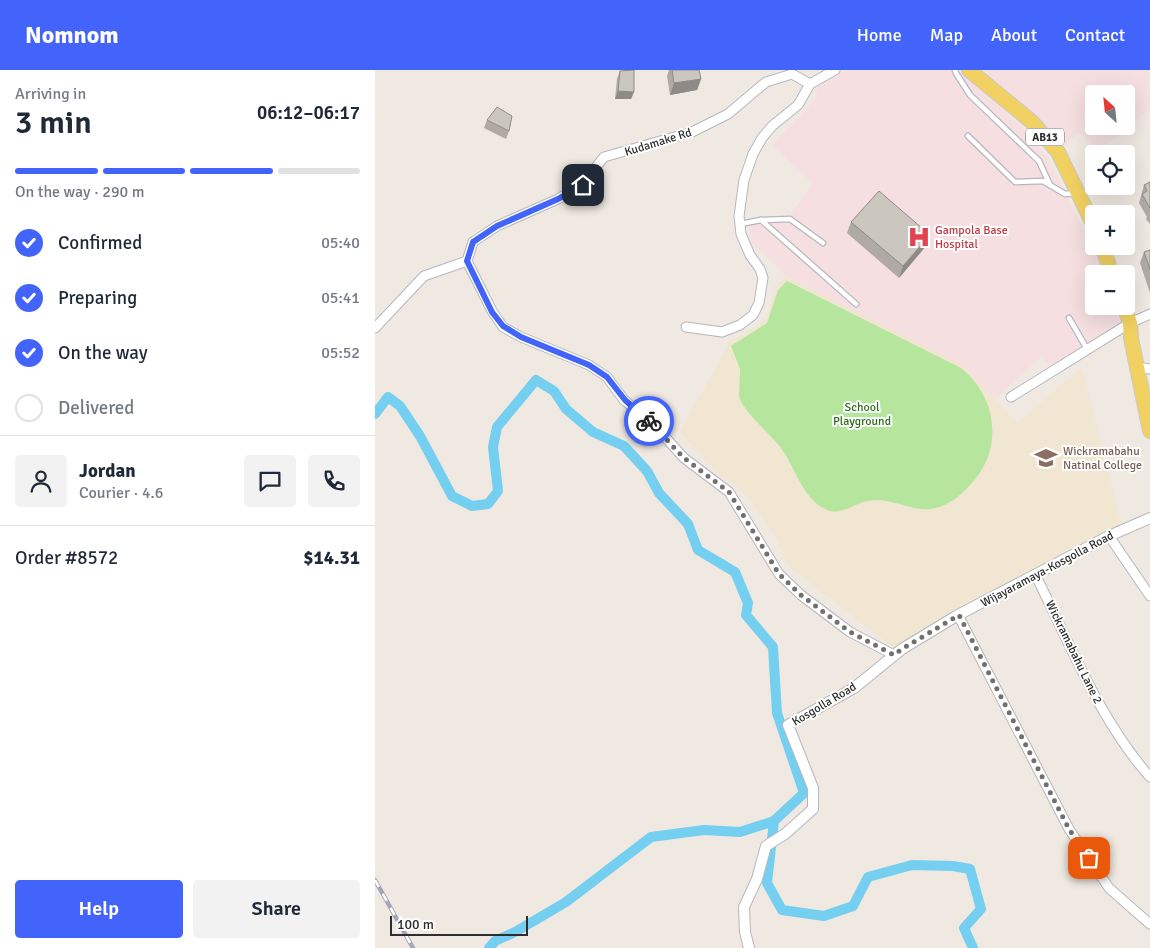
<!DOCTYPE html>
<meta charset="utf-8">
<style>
body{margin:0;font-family:Signika,sans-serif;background:#f2f2f3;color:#1f2937;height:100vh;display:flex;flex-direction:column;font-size:19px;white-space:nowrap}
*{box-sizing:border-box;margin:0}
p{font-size:16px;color:#747a83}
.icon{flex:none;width:28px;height:28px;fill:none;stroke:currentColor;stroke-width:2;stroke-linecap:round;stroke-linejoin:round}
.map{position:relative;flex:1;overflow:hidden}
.drawer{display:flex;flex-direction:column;background:#fff;width:375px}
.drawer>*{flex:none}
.needle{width:32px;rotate:333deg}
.buttons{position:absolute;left:710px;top:15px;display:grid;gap:10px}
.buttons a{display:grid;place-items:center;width:50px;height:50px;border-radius:5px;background:#fff;box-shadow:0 5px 20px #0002;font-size:25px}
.scale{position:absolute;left:15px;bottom:12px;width:138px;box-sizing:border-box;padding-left:5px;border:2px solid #2e2e2e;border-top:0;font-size:14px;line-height:18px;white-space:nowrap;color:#2e2e2e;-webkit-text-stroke:4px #fff;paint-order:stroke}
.pin{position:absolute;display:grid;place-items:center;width:42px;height:42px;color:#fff;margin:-21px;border-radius:10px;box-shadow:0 2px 8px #0006}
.courier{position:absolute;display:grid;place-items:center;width:50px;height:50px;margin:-25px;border:4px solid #4264fb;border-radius:50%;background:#fff;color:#222;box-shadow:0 1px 6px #0007}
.headline em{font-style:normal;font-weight:600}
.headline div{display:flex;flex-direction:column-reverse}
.headline{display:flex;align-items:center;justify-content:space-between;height:85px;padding:0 15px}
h1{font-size:32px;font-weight:600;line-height:38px}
.bar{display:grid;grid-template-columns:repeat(4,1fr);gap:8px 5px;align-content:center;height:60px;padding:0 15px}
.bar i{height:6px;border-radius:4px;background:#e0e1e3}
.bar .selected{background:#4264fb}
.bar p{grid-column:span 4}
.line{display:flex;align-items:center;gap:12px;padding:0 15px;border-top:1px solid #e0e1e3}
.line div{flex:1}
.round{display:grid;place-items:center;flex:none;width:52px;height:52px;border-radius:5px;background:#f2f2f3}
ol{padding:0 15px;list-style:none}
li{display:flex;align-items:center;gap:15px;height:55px}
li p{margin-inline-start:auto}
li .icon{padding:5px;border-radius:50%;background:#4264fb;color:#fff;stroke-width:4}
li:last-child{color:#747a83}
li i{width:28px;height:28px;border:2px solid #e0e1e3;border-radius:50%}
.cta{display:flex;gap:10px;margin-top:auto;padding:10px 15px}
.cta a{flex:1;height:58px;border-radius:5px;background:#4264fb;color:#fff;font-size:20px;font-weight:600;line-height:58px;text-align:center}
.cta a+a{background:#f2f2f3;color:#1f2937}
header{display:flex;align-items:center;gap:30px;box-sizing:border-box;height:70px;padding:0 25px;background:#4264fb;color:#fff}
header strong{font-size:24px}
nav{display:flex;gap:28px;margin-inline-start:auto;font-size:18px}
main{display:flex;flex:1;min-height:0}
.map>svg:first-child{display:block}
.education{fill:#f0e6d1;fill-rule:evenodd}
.medical{fill:#f5dfe0;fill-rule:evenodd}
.green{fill:#b6e59e}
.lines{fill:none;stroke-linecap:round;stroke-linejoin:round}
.canal{stroke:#75cff0;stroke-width:10}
.service-casing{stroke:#b4b7c1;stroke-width:7}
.minor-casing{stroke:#b4b7c1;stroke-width:11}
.tertiary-casing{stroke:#b4b7c1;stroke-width:12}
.primary-casing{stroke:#c9c9c9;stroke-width:16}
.service{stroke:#fff;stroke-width:4.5}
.minor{stroke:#fff;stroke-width:9}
.tertiary{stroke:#fff;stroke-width:10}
.primary{stroke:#f2d163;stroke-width:14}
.rail-casing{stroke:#a3a6b8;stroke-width:4.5}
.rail{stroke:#fff;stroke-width:2.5;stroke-dasharray:8;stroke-linecap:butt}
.wall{fill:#afaba4}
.shaded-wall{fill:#8e8b86}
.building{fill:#cbc7bf;stroke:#8e8b86}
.done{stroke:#726f6d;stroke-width:5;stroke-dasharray:0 9}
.route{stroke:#4264fb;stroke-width:6}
.labels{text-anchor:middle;stroke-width:4;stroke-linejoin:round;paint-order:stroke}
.shield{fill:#fff;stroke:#6d6d6d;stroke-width:1}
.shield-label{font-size:11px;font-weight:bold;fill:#2e2e2e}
.street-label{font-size:12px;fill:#2e2e2e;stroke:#fff}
.health-label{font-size:12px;fill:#be3a42;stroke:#fff;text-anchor:start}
.park-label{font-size:12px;fill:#2c6e1b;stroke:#fff}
.education-label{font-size:12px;fill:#785e54;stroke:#fff;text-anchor:start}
</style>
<header>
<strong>Nomnom</strong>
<nav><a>Home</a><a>Map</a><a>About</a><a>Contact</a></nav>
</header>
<main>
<section class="drawer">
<div class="headline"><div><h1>3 min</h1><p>Arriving in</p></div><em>06:12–06:17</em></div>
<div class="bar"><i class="selected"></i><i class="selected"></i><i class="selected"></i><i></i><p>On the way · 290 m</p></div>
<ol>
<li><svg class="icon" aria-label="check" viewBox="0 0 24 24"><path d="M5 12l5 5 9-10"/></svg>Confirmed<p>05:40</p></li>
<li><svg class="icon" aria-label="check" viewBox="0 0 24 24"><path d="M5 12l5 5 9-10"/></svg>Preparing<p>05:41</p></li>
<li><svg class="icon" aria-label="check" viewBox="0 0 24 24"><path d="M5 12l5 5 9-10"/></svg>On the way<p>05:52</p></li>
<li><i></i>Delivered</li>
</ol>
<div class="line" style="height:90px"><a class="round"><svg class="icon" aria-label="person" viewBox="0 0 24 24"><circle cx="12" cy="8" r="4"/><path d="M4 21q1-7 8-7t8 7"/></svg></a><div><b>Jordan</b><p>Courier · 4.6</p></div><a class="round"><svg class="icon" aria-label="chat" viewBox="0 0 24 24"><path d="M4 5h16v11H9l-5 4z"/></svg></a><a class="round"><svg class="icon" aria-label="phone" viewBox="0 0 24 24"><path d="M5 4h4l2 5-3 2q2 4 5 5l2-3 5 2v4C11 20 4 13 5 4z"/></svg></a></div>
<div class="line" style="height:65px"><div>Order #8572</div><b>$14.31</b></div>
<div class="cta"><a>Help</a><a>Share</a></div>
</section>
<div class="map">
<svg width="775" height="878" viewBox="0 0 775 878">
<rect width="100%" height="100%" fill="#efe9e1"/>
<path class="education" d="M 411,206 L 589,296 L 642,353 L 707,298 L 746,455 L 574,543 L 519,578 L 416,498 L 411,491 L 402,469 L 377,433 L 360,415 L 344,404 L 305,362 L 355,272 L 384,255 L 392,248 L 400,218 ZM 412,211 L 586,298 L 594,305 L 609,324 L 618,357 L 615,381 L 560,438 L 549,439 L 502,430 L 494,430 L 483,434 L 427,415 L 408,381 L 370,338 L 364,325 L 365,299 L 356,276 L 392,253 L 403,220 Z"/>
<g class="medical">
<polygon points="471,0 582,0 648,58 670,85 679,100 731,204 719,204 719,236 745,236 750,252 681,303 666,287 620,329 589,296 411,206 377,172 375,161 375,153 414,146 438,113 397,75 440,30 443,15"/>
<path d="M 609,0 L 774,0 L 775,39 L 723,82 L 705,62 L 689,75 L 670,55 ZM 719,24 L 751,24 L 751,56 L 719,56 Z"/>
</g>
<path class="green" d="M 412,211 L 586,298 C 623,328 629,380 595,415 C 585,426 575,434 561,438 C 538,444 516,426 493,431 C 479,433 465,447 450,439 C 428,428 421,400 408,381 C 396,364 377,350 366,332 L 364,326 L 365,299 L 356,276 L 392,253 L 403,220 Z"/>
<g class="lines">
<g class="canal">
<polyline points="0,344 13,327 25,336 45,366 77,426 97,436 113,434 123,421 118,377 122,357 161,310 179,321 191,339 218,362 249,376 272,401 284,423 313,454 323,480 360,502 373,533 371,545 398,577 402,643 429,723 399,751 392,813 407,840 449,846 478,836 493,807 537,795 578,796 595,799 606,839 589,858 598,878"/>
<polyline points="114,878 120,871 140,862 191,832 276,767 329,760 365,762 399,751"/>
</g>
<defs>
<g id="service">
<polyline points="580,0 581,3 595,25 664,91 675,115"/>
<polyline points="593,66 640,112 668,111 690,124 700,123"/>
<polyline points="386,150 481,234"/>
<polyline points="365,154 386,150 415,149 448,173"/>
<polyline points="694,248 712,279"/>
</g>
<g id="minor">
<polyline points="435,14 460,0"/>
<polyline points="92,191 117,241 128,257 146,267 214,295 232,307 249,330 280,356 309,388 354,422 404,504 426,525 475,562 519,585"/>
<polyline points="311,257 347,262 365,255 378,245 384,233 388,208 385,199 375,185 366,164 364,146 369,110 378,84 387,68 397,56 423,35 435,14"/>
<polyline points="0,258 49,206 92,191 98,172 122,156 183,129 207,115 229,87 317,62 353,44 391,12 417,4 435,14"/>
<polyline points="763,297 775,299"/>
<polyline points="636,327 755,253 775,244"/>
<polyline points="734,466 775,526"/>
<path d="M 660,504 C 694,572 725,651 775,707"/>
<polyline points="583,545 694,759 734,818 775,854"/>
</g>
<polyline id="tertiary" points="374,878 370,862 369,837 382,809 391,776 410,764 438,739 438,718 413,655 479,618 527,579 583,545 734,466 775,448"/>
<g id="primary">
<polyline points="594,0 657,52 683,82 719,156"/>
<polyline points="727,176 737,204"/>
<polyline points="749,236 755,253 756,268 775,361"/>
</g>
</defs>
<use href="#service" class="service-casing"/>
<use href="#minor" class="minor-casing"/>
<use href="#tertiary" class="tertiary-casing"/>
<use href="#primary" class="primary-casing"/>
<use href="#service" class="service"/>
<use href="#minor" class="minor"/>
<use href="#tertiary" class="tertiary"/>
<use href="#primary" class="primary"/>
<defs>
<polyline id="rail" points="0,810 38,878"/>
</defs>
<use href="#rail" class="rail-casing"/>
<use href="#rail" class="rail"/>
</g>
<g class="wall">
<polygon points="294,0 324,0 326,9 322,20 295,25 292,6"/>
<polygon points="245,1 259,22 256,29 240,29 242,9"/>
<polygon points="112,50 134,61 131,69 109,58"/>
<polygon points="775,112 775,154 771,149 772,147 764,133 769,115"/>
<polygon points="476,152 551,176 524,208 472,163"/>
<polygon points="775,180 775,223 765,193 769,182"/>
</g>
<g class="shaded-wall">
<polygon points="326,9 322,20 295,25 299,13"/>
<polygon points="243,21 259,22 256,29 240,29"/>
<polygon points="555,165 551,176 524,208 528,196"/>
</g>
<g class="building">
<polygon points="259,0 259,22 243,21 245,1"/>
<polygon points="297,0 324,0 326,9 299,13"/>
<polygon points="122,37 137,46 134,61 112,50"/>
<polygon points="775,112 775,138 767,124 772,121 769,115"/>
<polygon points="504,121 555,165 528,196 476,152"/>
<polygon points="775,180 775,199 769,182"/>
</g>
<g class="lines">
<polyline class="done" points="274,351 309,388 354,422 404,504 426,525 475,562 519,585 527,579 584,545 694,759 714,788"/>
<polyline class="route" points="208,115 183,129 122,156 98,172 92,191 117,242 128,256 146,267 214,295 232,307 250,330 274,351"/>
</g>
<defs>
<symbol id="hospital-bare" viewBox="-9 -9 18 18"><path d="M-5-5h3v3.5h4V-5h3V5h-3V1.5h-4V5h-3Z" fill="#e0444e" stroke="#fff" stroke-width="2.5" paint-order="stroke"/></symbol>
<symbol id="school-bare" viewBox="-9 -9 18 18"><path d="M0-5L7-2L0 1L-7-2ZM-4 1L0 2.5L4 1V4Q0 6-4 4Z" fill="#8d6e63" stroke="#fff" stroke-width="2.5" paint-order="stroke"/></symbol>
</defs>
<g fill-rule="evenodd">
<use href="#hospital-bare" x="528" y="151" width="32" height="32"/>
<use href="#school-bare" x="655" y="372" width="32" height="32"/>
</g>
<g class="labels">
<rect class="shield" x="651" y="58.5" width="38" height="17" rx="4"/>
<g class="shield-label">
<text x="670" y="71">AB13</text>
</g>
<g class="street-label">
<text transform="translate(283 72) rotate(-17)" y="4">Kudamake Rd</text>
<text transform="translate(672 499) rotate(-28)" y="4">Wijayaramaya-Kosgolla Road</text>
<text transform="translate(699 582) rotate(64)" y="4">Wickramabahu Lane 2</text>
<text transform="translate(449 634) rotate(-31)" y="4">Kosgolla Road</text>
</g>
<g class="health-label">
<text x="560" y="164">Gampola Base<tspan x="560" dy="14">Hospital</tspan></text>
</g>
<g class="park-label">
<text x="487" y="341">School<tspan x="487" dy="14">Playground</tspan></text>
</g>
<g class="education-label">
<text x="688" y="385">Wickramabahu<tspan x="688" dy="14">Natinal College</tspan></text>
</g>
</g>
</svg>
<div class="buttons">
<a><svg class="needle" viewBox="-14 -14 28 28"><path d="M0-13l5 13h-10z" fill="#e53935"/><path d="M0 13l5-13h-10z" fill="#747a83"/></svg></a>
<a><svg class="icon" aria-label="locate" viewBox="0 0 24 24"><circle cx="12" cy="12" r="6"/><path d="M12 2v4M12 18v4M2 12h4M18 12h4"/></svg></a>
<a>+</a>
<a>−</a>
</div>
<div class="scale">100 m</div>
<div class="pin" style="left:714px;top:788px;background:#ea580c"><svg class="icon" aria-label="bag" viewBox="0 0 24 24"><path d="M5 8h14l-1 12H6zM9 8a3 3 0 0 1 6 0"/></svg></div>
<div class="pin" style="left:208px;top:115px;background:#1f2937"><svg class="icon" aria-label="home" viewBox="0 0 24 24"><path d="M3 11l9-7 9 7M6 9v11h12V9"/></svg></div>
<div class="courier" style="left:274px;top:351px"><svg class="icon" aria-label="bike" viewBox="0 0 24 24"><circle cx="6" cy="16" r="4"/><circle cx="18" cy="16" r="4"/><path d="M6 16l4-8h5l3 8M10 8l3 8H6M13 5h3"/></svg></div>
</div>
</main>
